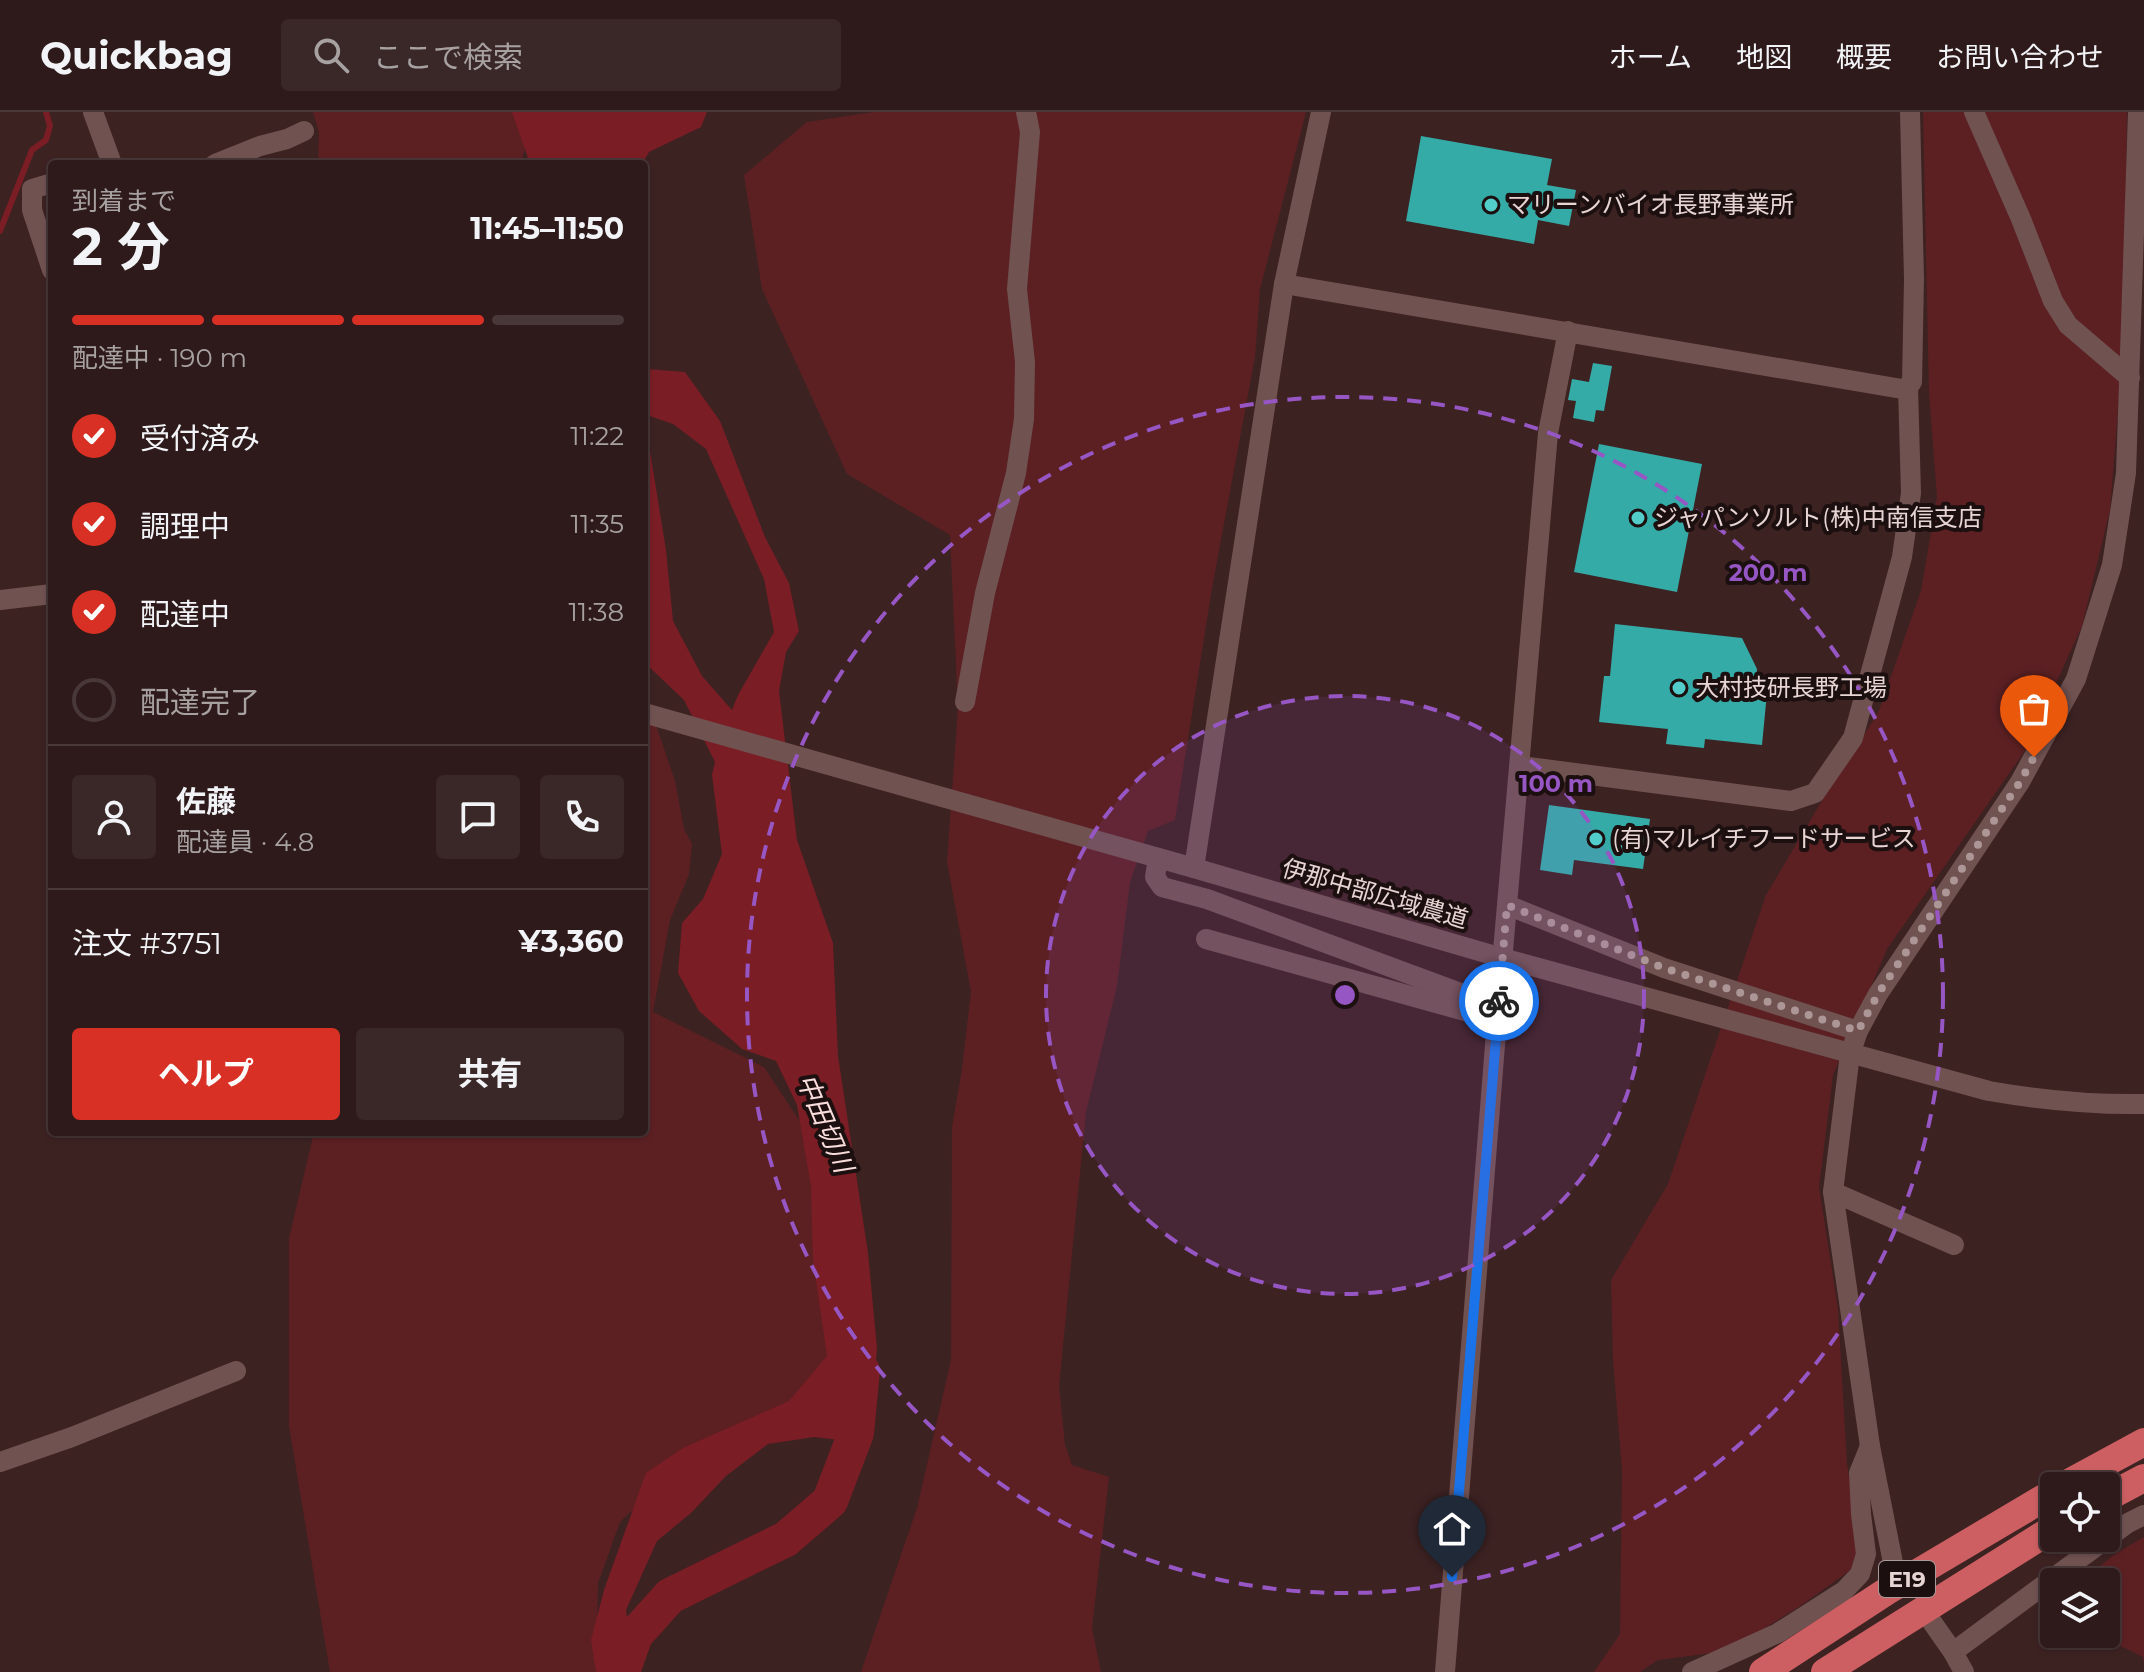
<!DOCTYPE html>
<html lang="ja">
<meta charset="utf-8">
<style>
body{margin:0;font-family:Montserrat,"Noto Sans JP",sans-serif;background:#3a2727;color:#f1f3f6;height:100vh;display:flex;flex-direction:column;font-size:30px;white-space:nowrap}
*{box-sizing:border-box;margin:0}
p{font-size:26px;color:#a7a1a2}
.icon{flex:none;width:44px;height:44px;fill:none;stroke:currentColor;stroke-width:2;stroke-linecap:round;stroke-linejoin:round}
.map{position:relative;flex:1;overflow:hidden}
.sheet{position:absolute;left:48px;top:48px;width:600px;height:976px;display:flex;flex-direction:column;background:#2e1a1a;border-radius:8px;box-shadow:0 2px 6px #0004,0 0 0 2px #493839}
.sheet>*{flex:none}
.tools{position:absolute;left:2040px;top:1360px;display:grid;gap:16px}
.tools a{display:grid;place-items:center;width:80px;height:80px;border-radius:8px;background:#2e1a1a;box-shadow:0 2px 6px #0004,0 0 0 2px #493839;font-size:40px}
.pin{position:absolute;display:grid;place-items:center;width:68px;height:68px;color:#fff;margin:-82px -34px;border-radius:50% 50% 50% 0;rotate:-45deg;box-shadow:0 0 8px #0007}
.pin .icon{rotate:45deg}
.courier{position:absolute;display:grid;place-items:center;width:80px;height:80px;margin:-40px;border:6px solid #1a73e8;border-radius:50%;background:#fff;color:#222;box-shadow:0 2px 10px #0007}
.overview em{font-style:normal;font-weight:700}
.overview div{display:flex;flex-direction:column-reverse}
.overview{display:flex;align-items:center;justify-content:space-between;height:136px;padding:0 24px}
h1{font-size:52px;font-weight:700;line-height:60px}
.bar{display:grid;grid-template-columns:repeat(4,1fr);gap:12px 8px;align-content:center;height:96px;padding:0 24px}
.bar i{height:10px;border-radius:6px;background:#493839}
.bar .current{background:#d93025}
.bar p{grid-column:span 4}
.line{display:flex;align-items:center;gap:20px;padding:0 24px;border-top:2px solid #493839}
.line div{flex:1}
.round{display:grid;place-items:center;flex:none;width:84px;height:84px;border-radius:8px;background:#3a2727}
ol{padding:0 24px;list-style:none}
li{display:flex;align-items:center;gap:24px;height:88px}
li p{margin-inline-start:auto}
li .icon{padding:8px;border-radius:50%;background:#d93025;color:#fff;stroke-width:4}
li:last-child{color:#a7a1a2}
li i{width:44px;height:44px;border:4px solid #493839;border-radius:50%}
.primary-button{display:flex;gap:16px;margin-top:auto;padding:16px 24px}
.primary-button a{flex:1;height:92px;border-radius:8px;background:#d93025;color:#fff;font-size:32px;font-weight:700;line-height:92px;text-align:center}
.primary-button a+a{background:#3a2727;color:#f1f3f6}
header{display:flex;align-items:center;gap:48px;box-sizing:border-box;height:112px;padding:0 40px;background:#2e1a1a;border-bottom:2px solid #493839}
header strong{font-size:38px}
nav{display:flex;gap:44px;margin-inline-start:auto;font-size:28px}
.search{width:560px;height:72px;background:#3a2727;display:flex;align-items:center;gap:20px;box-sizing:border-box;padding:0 28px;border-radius:8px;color:#a7a1a2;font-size:30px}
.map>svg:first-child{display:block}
.green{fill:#5c2023}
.water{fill:#7a1d25;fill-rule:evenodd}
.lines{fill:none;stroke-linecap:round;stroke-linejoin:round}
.stream{stroke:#7a1d25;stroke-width:6}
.river{stroke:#7a1d25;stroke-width:36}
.building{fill:#35aba8}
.minor{stroke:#705251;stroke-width:20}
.highway{stroke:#cd5f62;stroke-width:28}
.done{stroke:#ac9696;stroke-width:8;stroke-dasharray:0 14.4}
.route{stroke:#1a73e8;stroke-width:10}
.ring{fill:none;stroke:#9656c4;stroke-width:4;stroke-dasharray:14 10}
.poi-dot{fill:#53cdca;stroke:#1c0f0f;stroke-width:3}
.labels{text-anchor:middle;stroke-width:8;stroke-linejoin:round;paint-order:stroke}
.shield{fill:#1c0f0f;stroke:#aa9a99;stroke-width:2}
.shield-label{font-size:22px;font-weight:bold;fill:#e7d5d4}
.poi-label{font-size:24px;fill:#e7d5d4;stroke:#1c0f0f;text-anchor:start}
.street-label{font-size:24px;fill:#e7d5d4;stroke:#1c0f0f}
.water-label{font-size:26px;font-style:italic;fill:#f9dddc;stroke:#1c0f0f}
.centre{fill:#9656c4;stroke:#1c0f0f;stroke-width:4}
.ring-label{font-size:24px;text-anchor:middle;font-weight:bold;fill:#9656c4;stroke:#1c0f0f;stroke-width:8;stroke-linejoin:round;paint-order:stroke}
</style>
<header>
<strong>Quickbag</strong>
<div class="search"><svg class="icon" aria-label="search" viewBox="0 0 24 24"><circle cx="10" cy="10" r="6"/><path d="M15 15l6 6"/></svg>ここで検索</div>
<nav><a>ホーム</a><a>地図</a><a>概要</a><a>お問い合わせ</a></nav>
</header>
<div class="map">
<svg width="2144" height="1560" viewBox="0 0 2144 1560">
<rect width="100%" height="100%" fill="#3d2222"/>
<g class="green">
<polygon points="313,0 534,0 521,52 318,52 319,20"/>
<polygon points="874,0 1306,0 1260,177 1255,245 1212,476 1175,708 1148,719 1130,770 1117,874 1086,1000 1059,1274 1065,1333 1072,1353 1109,1365 1092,1516 1101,1560 861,1560 917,1396 951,1248 952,1015 962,957 971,880 947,750 958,596 950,423 847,362 762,177 744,63 807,10"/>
<polygon points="1923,0 2127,0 2124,223 2110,398 2082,514 2026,637 1887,837 1833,963 1819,1075 1838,1197 1847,1352 1862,1450 1800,1494 1728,1539 1658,1548 1640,1560 1594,1560 1620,1522 1622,1359 1613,1248 1611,1168 1668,1072 1766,783 1826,682 1878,601 1921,479 1937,385 1929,281"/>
<polygon points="644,578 675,669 684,717 692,732 689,762 670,808 653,900 764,955 820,1040 840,1250 797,1312 668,1364 620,1410 598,1471 596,1560 330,1560 289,1314 289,1126 314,1020 644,1020"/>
<polygon points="2144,1425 2144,1552 2143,1545 2097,1522 2106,1522 2106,1470 2080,1470 2115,1442"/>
</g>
<g class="water">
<polygon points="512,0 707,0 701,15 649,40 642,52 530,52"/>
<path d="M 644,253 L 646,257 L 685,260 L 720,309 L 765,425 L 789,471 L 799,519 L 786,540 L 779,579 L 797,728 L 833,831 L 838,944 L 868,1141 L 877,1236 L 873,1286 L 839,1328 L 814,1325 L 768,1332 L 726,1364 L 691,1401 L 657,1429 L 626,1498 L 634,1560 L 596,1560 L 591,1528 L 604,1478 L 646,1361 L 683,1336 L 789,1289 L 827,1244 L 813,1147 L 811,1074 L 797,993 L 776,949 L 742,937 L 699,899 L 678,861 L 682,811 L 703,787 L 722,742 L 712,663 L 715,650 L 684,588 L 644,550 ZM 644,302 L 673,312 L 706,337 L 764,467 L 774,520 L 738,583 L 732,598 L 702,564 L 673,509 L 666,438 Z"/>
</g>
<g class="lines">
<polyline class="stream" points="0,119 32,38 46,28 50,14 46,0"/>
<polyline class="river" points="622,1560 635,1523 670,1484 786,1427 830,1389 856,1321 862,1259"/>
</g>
<g class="building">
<polygon points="1421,24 1552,47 1547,73 1576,78 1569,114 1538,108 1534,132 1406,109"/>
<polygon points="1593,251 1612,254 1604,299 1596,298 1594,310 1573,306 1576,289 1568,288 1572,267 1589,270"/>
<polygon points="1599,332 1702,352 1677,480 1574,460"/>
<polygon points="1615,512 1742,526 1757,557 1755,579 1767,581 1762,633 1705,627 1704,636 1666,632 1668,617 1599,610 1604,564 1610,564"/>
<polygon points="1549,693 1650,707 1643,757 1574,748 1572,763 1540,758"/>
</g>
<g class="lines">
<g class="minor">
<polyline points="93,0 112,52"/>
<polyline points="1974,0 2021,107 2053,189 2068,213 2130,266"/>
<polyline points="215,52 260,34 287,27 304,19"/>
<polyline points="52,71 32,77 32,98 52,158"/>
<polyline points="1284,172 1321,0"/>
<polyline points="0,488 52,482"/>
<polyline points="965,590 985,481 1016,361 1024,307 1025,250 1017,177 1030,20 1026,0"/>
<path d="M 644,601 L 1194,756 L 1506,847 L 1989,979 C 2041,988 2091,993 2144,992"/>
<polyline points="1521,654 1791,689 1815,681 1853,626 1902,445 1911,381 1908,275"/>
<polyline points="1158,746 1155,765 1162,775 1207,787 1498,895"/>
<polyline points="1194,756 1284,172 1902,277 1908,275 1912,270 1914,167 1910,0"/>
<polyline points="1507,793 1664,856 1858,919"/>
<polyline points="1206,827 1497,908"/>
<polyline points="1833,1080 1954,1133"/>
<polyline points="0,1350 72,1325 236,1259"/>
<polyline points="1894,1456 1870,1334 1833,1080 1850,942 1858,919 1878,882 2020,670 2076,567 2112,453 2126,361 2138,0"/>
<polyline points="1932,1510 1953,1540 1964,1560"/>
<polyline points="1953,1540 2128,1411 2144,1403"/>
<polyline points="1445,1560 1497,908 1548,321 1568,219"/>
<polyline points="1692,1560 1778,1521 1844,1479 1860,1462 1866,1442 1861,1402 1859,1361 1870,1334"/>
</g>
<g class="highway">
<polyline points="2063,1374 2144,1330"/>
<polyline points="2106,1386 2144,1366"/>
<polyline points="1763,1560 1887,1479 2054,1380"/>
<polyline points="1825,1560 2054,1416"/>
</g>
</g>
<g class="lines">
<polyline class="done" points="1499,889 1507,793 1664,856 1858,919 1878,882 2020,670 2034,645"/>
<polyline class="route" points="1452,1465 1499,889"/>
</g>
<circle cx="1345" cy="883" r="299" fill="#9656c4" fill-opacity=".12"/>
<g class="ring">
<circle cx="1345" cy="883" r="299"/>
<circle cx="1345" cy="883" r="598"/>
</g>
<g class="poi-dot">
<circle cx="1491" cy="93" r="8"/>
<circle cx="1638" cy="406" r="8"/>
<circle cx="1679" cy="576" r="8"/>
<circle cx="1596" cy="727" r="8"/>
</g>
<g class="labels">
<rect class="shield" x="1879" y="1449" width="56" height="36" rx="6"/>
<g class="shield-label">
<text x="1907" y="1475">E19</text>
</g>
<g class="poi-label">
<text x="1507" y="101">マリーンバイオ長野事業所</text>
<text x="1654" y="414">ジャパンソルト(株)中南信支店</text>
<text x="1695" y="584">大村技研長野工場</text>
<text x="1612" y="735">(有)マルイチフードサービス</text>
</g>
<g class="street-label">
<text transform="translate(1375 782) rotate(16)" y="8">伊那中部広域農道</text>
</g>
<g class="water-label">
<text transform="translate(825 1011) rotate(67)" y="9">中田切川</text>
</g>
</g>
<circle cx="1345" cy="883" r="12" class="centre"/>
<g class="ring-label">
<text x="1768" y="469">200 m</text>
<text x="1556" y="680">100 m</text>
</g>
</svg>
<div class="tools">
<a><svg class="icon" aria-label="locate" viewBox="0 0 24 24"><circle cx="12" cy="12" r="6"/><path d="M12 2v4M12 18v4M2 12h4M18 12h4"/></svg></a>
<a><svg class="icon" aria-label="layers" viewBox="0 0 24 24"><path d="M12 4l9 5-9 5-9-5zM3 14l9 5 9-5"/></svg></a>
</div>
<div class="pin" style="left:2034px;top:645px;background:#ea580c"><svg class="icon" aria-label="bag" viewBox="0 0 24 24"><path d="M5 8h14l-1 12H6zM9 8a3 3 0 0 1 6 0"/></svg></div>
<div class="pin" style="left:1452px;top:1465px;background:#1f2937"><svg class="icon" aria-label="home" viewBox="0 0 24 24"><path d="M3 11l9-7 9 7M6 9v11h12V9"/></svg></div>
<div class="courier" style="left:1499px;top:889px"><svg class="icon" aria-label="bike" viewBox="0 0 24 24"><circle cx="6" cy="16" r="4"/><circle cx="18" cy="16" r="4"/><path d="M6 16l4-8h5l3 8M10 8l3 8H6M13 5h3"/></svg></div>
<section class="sheet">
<div class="overview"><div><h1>2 分</h1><p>到着まで</p></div><em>11:45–11:50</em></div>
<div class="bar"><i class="current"></i><i class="current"></i><i class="current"></i><i></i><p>配達中 · 190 m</p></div>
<ol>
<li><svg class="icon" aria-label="check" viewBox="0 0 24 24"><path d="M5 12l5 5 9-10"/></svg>受付済み<p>11:22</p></li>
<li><svg class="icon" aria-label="check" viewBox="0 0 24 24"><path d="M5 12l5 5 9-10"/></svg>調理中<p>11:35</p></li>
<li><svg class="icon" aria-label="check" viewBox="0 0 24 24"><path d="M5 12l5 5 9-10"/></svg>配達中<p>11:38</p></li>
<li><i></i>配達完了</li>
</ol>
<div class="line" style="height:144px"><a class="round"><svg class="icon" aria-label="person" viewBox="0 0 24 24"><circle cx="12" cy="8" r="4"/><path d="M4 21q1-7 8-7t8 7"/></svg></a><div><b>佐藤</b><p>配達員 · 4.8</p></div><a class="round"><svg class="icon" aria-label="chat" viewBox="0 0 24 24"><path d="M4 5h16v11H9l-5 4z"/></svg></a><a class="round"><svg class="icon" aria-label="phone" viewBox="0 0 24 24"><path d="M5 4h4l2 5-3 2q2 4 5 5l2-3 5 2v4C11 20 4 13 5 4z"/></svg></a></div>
<div class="line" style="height:104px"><div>注文 #3751</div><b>¥3,360</b></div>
<div class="primary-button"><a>ヘルプ</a><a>共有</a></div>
</section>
</div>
